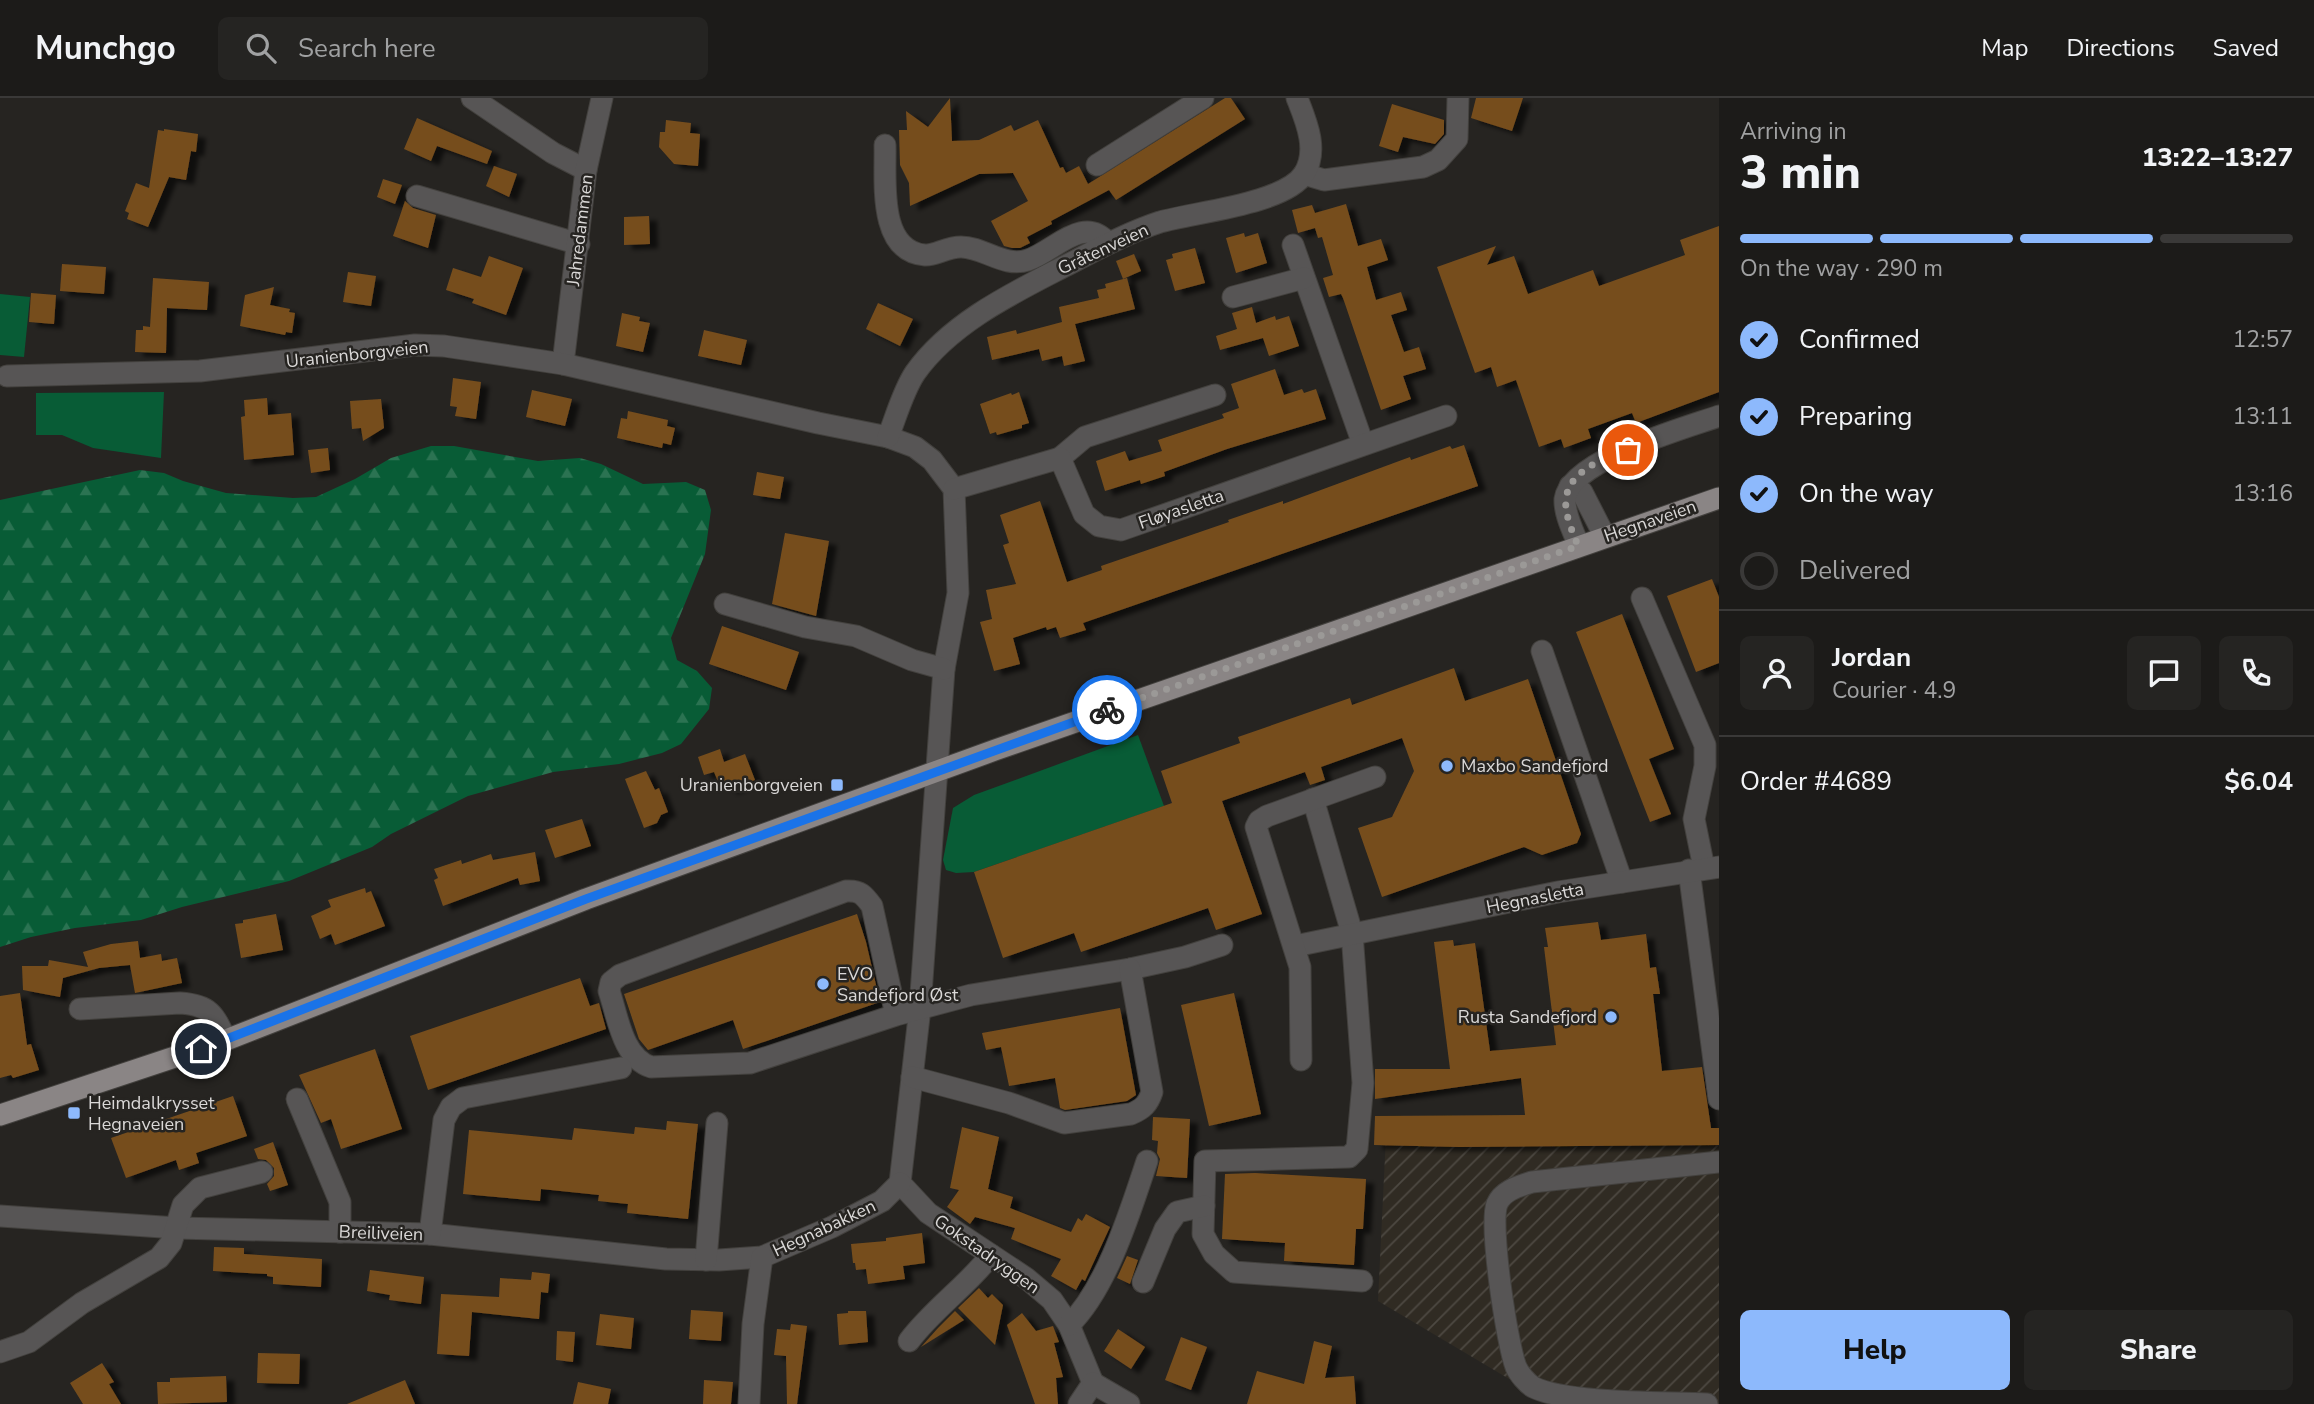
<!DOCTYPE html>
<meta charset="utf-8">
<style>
body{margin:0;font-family:"Nunito Sans",sans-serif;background:#252422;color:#f1f3f6;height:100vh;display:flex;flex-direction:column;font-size:26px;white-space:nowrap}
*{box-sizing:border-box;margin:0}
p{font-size:23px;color:#a0a1a2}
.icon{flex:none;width:38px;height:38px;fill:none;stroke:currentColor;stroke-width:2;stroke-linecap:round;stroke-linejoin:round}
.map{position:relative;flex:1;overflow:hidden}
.sheet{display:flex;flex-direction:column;background:#1c1b19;width:595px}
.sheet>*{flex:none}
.pin{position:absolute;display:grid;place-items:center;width:60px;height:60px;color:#fff;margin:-30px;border:4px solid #fff;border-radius:50%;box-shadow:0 2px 7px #0007}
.courier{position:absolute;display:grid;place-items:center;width:70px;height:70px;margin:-35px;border:5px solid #1a73e8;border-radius:50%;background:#fff;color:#222;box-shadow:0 2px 9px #0007}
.headline em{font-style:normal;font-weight:800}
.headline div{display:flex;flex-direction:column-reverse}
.headline{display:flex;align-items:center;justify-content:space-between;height:119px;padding:0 21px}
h1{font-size:46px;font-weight:800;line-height:52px}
.bar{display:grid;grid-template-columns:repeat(4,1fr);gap:10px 7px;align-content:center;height:84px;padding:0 21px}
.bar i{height:9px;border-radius:5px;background:#3a3938}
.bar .current{background:#8db9fc}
.bar p{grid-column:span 4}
.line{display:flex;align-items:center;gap:18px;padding:0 21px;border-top:2px solid #3a3938}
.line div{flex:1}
.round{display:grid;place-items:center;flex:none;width:74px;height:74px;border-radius:10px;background:#252422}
ol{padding:0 21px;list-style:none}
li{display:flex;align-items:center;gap:21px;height:77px}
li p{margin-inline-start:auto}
li .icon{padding:7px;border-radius:50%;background:#8db9fc;color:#111;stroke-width:4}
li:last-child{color:#a0a1a2}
li i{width:38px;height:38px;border:4px solid #3a3938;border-radius:50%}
.primary-button{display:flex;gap:14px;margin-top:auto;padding:14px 21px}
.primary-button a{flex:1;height:80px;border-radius:10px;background:#8db9fc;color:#111;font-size:28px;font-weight:800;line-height:80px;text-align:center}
.primary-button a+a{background:#252422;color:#f1f3f6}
header{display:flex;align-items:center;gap:42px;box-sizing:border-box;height:98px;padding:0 35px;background:#1c1b19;border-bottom:2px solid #3a3938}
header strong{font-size:33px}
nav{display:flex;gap:38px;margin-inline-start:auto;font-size:24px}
.search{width:490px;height:63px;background:#252422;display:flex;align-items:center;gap:18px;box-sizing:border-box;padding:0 24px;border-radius:10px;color:#a0a1a2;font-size:26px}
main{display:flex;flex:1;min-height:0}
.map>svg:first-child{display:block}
.industrial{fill:url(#industrial-furrows)}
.green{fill:#085c36}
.forest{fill:url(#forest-firs)}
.building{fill:#764d1d;filter:url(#shadow)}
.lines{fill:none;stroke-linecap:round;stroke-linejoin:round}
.minor-casing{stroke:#43413e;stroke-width:23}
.major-casing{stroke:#43413e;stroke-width:23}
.minor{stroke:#575555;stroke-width:21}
.major{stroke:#8a8585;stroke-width:21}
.done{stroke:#9b9997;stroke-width:7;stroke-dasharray:0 12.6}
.route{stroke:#1a73e8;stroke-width:9}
.poi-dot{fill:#8db9fc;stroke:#262421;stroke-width:2.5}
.labels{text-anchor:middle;stroke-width:5;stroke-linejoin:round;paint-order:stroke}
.street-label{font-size:18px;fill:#dad8d7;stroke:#262421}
.poi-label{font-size:18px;fill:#dad8d7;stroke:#262421;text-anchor:start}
</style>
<header>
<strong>Munchgo</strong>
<div class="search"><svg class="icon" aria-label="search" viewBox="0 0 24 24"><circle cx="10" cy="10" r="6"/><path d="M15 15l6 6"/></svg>Search here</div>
<nav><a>Map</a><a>Directions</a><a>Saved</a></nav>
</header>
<main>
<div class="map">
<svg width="1719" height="1306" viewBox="0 0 1719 1306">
<defs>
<pattern id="industrial-furrows" width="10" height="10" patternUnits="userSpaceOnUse" patternTransform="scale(1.75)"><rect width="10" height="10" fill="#302b23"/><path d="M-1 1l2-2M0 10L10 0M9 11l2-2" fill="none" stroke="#4d4942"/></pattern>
<pattern id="forest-firs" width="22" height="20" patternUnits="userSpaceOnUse" patternTransform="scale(1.75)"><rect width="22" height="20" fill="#085c36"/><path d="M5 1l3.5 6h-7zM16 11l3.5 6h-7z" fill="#2b7352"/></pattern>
<filter id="shadow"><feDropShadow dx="8" dy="4.5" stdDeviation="2" flood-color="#0009"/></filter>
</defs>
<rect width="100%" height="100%" fill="#262421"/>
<polygon class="industrial" points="1386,1038 1719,1041 1719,1306 1551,1306 1378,1203"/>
<g class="green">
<polygon points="0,196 30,199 24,259 0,257"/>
<polygon points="164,294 161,360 93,350 62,337 36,337 36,295"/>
<polygon points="1138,637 1164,708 974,774 956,775 946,772 943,762 953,710 974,697"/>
</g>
<polygon class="forest" points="431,348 454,348 538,363 580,360 601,366 643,386 686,384 705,392 711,412 705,456 671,540 677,562 697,573 712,590 709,611 681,646 662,655 619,666 553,674 468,698 391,736 372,749 289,783 182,809 141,822 75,830 31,839 0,849 0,402 140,372 164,375 183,383 226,395 293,400 316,399 355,381 391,360"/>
<g class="building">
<polygon points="950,0 952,43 979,42 1011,27 1014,33 1038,22 1060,70 1063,69 1066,75 1079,68 1088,86 1225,0 1231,0 1245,21 1116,102 1109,92 1051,123 1052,126 1027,139 1030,145 1020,150 1012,150 1004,148 991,123 1028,103 1013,75 979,76 910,108 909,85 900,67 899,32 907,32 906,13 928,29"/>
<polygon points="1476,0 1523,0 1512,33 1471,20"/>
<polygon points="1392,6 1444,22 1444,36 1435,46 1403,39 1398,54 1379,48"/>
<polygon points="417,20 492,53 487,66 437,48 431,63 404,51"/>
<polygon points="666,22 691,25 690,35 700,36 698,68 674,66 659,49 660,34 665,34"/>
<polygon points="164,31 198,36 196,54 191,53 186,82 169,79 148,129 127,121 129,115 125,113 136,85 149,90 158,32 164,33"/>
<polygon points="494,68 517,76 509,99 486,88"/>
<polygon points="383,81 402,87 395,106 377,99"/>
<polygon points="405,103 413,110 436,117 428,150 393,138"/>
<polygon points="1346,106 1358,148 1381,141 1388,162 1367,169 1376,202 1401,194 1407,212 1391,217 1404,254 1419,249 1426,271 1403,278 1411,301 1381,312 1343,200 1341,196 1329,199 1323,180 1333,177 1322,139 1318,140 1315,130 1298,135 1292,112 1312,107 1315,115"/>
<polygon points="649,118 650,146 624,147 624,119"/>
<polygon points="1719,128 1719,294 1636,325 1632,315 1588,331 1591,340 1564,350 1561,341 1539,349 1516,282 1497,289 1491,269 1475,275 1437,169 1496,148 1487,167 1514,158 1528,196 1593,172 1599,188 1685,157 1680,142"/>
<polygon points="1244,135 1245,139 1258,135 1267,165 1236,175 1226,140"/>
<polygon points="1195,150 1205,185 1175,193 1166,162 1173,160 1172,156"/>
<polygon points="1134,156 1141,173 1123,181 1116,163"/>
<polygon points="489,158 523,170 506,217 472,205 474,201 446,192 453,170 481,179"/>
<polygon points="62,166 106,169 104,196 60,193"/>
<polygon points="348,174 376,178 371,208 343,204"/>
<polygon points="153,180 209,184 207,212 167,210 166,255 135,254 136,232 143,232 143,228 150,229"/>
<polygon points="1127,180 1135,211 1075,226 1085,263 1064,268 1062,258 1042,263 1039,251 992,262 987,239 1016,232 1017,236 1062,224 1059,209 1099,200 1097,192 1106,190 1105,186"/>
<polygon points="274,189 270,207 290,211 289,214 295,215 292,235 286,234 285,237 240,228 245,197"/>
<polygon points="31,195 56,197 54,226 29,224"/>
<polygon points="878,205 913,221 900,248 866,231"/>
<polygon points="1252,209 1256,225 1275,218 1276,222 1289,218 1299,248 1269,258 1263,240 1220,252 1216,238 1237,231 1232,215"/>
<polygon points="622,215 640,219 639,223 650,225 643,254 616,248"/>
<polygon points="704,232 747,242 741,267 698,258"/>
<polygon points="1275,271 1284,297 1302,291 1304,295 1316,291 1326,321 1227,351 1164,374 1165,378 1141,386 1140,382 1105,393 1096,363 1125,353 1129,363 1162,353 1158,342 1224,320 1222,316 1239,310 1231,286"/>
<polygon points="453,280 481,284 476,321 455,318 457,309 450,308"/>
<polygon points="532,292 572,301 565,328 526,319"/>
<polygon points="1019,294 1029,325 1022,327 1022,330 997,337 996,334 990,336 980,306 1011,295 1012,297"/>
<polygon points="267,300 268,317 291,315 294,357 244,362 241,319 245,318 244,302"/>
<polygon points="381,301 384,330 363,343 361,330 352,331 350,303"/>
<polygon points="628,313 668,322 667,328 675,330 671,347 663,345 662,350 617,340 621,320 627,321"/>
<polygon points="1464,347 1478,388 1083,525 1086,532 1060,540 1056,529 1047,532 1046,529 1013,540 1020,566 994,573 980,524 992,521 986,492 1016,486 1003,447 1009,445 1000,417 1040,403 1067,484 1102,472 1101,468 1229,424 1228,422 1283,403 1283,406 1410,359 1411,362 1450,348 1452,351"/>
<polygon points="328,350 330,372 311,375 308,352"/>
<polygon points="757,374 784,379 780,401 753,397"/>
<polygon points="785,435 829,443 816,518 772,506"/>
<polygon points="1712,481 1719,499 1719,565 1696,574 1667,498"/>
<polygon points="1622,516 1674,651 1649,661 1671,716 1650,724 1576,534"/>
<polygon points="722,528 799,554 786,592 709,566"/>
<polygon points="1454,570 1465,603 1528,581 1581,736 1577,745 1542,757 1524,749 1382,799 1358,730 1392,719 1414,673 1402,640 1321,669 1325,682 1310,687 1305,674 1222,703 1262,816 1216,832 1208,810 1081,854 1074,835 1003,860 974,774 1172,705 1161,673 1240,645 1238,639 1350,600 1352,607"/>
<polygon points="720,651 724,664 745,656 755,682 729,692 725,683 719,686 714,674 704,677 698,659"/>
<polygon points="646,673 655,692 659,690 668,714 661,717 657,725 644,730 625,681"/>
<polygon points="582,721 591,748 555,760 545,732"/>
<polygon points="535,754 540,783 520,787 518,780 443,808 434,782 438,780 434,771 461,762 462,766 491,756 493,762"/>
<polygon points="365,790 366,795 371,793 385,828 335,847 331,836 320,841 311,818 331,809 328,802"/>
<polygon points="276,816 283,852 241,860 235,826 243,825 243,822"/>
<polygon points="857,816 866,844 880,904 743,951 733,922 648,952 639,941 624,896"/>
<polygon points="1598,824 1601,842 1646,836 1650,870 1656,869 1660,896 1653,896 1662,973 1702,969 1711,1030 1719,1030 1719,1047 1459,1049 1374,1047 1375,1018 1525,1017 1521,980 1375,1001 1375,971 1450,971 1434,844 1453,842 1454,848 1475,845 1490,953 1556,947 1544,849 1548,849 1545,830"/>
<polygon points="138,843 140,860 161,856 162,863 177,860 182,885 135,895 130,867 99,870 63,880 60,899 23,892 22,868 48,868 49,862 88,869 83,854 111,846"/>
<polygon points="580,880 590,908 599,905 606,931 428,992 410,938"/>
<polygon points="20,895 27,947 31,946 39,972 13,980 11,977 0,980 0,898"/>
<polygon points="1234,895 1261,1016 1209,1028 1181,907"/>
<polygon points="1120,910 1136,997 1127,1003 1065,1012 1060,1010 1055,980 1009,988 1001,949 986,952 982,935"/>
<polygon points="375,951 402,1031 341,1051 331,1021 321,1025 299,977"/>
<polygon points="233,998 247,1038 196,1055 199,1065 179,1072 176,1062 126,1080 111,1040"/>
<polygon points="1153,1019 1190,1021 1187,1080 1156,1078 1160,1061 1157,1055 1158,1043 1152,1042"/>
<polygon points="667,1023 698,1026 688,1121 627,1115 628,1106 598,1103 599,1097 541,1091 540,1103 463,1096 469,1032 572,1042 574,1030 634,1036 635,1029 666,1032"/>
<polygon points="962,1029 999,1039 988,1091 1013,1099 1010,1110 1071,1134 1078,1120 1082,1123 1086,1116 1110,1129 1085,1183 1082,1181 1076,1192 1051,1178 1061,1161 1011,1141 1015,1130 975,1119 970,1126 947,1109 959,1092 950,1090"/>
<polygon points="273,1044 288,1087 270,1093 267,1086 274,1078 274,1070 266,1062 258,1061 254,1051"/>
<polygon points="1255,1075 1366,1081 1363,1131 1356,1131 1354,1167 1284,1163 1285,1145 1222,1141 1225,1076"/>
<polygon points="922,1135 925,1165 903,1168 905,1181 868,1186 866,1171 856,1172 855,1165 853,1165 851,1146 886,1143 886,1140"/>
<polygon points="214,1149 244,1150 244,1156 322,1161 321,1189 273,1186 273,1179 267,1178 267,1176 213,1173"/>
<polygon points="1127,1158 1138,1162 1130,1186 1117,1180"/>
<polygon points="370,1172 424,1179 421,1206 389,1202 390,1197 367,1193"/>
<polygon points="532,1174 550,1176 548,1195 541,1194 539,1221 472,1214 469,1258 437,1256 441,1196 499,1199 500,1180 531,1182"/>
<polygon points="979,1190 988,1200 992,1196 1003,1207 995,1247 958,1210"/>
<polygon points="691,1212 723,1214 721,1243 689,1241"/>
<polygon points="848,1213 866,1213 868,1244 839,1247 837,1216 848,1215"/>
<polygon points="955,1213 964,1222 921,1249 938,1230"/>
<polygon points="1022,1215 1036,1233 1053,1228 1059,1244 1054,1245 1063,1279 1056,1280 1058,1306 1035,1306 1007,1227"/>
<polygon points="600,1216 634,1220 631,1251 596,1247"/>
<polygon points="791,1226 807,1228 797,1306 787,1306 786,1258 774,1257 777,1231 790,1232"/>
<polygon points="1118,1231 1145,1249 1131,1271 1104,1253"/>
<polygon points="557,1233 575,1234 573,1264 556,1262"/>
<polygon points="1181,1239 1207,1249 1191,1292 1165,1282"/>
<polygon points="1314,1243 1332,1248 1325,1280 1354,1278 1356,1306 1247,1306 1257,1273 1304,1286"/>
<polygon points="258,1255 300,1256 299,1286 257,1285"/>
<polygon points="102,1265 114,1284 109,1286 121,1306 83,1306 70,1285"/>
<polygon points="226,1278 227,1304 158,1306 157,1284 170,1284 170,1280"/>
<polygon points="405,1282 415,1306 347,1306"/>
<polygon points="704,1282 733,1284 731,1306 703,1306"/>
<polygon points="578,1284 611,1291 608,1306 573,1306"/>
</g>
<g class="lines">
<defs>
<g id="minor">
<polyline points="472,0 553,55 586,72"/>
<path d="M 885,47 C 886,81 877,153 925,157 C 935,158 946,149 961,149 C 984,149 1004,170 1028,162 C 1055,153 1083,116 1108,145"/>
<polyline points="1097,67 1203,0"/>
<polyline points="1304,76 1324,82 1423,69 1438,62 1457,41 1458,0"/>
<polyline points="417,98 579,146"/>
<polyline points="1293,147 1363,346"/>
<polyline points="1233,199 1304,180"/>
<polyline points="563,266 586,72 602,0"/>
<polyline points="7,278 200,273 415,247 444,248 563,266 818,325 888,339 915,349 932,362 954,391 958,495 944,571 920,910 900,1085"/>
<path d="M 888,339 C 896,319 903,293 915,275 C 951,224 1015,194 1069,166 C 1098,151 1129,134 1160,124 C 1195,114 1284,106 1304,76 C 1319,52 1306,23 1297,0"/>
<polyline points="1060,360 1085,339 1215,297"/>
<polyline points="1570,388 1582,394 1605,439"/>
<polyline points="954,391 1060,360 1084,416 1099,428 1121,432 1446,318"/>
<path d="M 1579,448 C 1574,435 1564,416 1565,401 C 1570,362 1685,330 1719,318"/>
<polyline points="1642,500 1705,647 1705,668 1694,721 1704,770"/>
<polyline points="725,506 805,529 856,538 912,562 944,571"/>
<polyline points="1542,553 1622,784"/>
<polyline points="1313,701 1352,835 1363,985 1357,1051 1349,1059 1205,1063 1203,1136 1214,1156 1234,1174 1362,1183"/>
<polyline points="1689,772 1719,1001"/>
<polyline points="1295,848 1558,794 1719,769"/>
<path d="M 80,911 L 180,905 C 210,907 214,916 226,942"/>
<path d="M 896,917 L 872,808 C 864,797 860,792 846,793 L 620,877 L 611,884 L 609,893 C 618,919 622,959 651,969 L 750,965 L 896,917 L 971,897 L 1130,871 L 1185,859 L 1222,847"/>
<polyline points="1301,962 1300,869 1256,729 1259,723 1267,718 1375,679"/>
<path d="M 912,979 L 1009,1005 L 1064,1025 L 1131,1016 C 1143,1011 1148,1006 1152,994 L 1130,871"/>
<polyline points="297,1001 340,1104 340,1134"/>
<polyline points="900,1085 928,1115 1026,1180 1052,1202 1069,1227 1093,1285 1079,1306"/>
<polyline points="0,1118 177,1130 430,1136 666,1161 719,1162 762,1159 832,1129 882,1103 900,1085"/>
<polyline points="430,1136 444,1022 451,1009 463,1000 621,970"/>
<polyline points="706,1162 717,1025"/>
<polyline points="1143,1184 1165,1131 1177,1114 1204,1108"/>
<path d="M 1069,1227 C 1107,1190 1130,1114 1147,1063"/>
<path d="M 909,1243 C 933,1211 967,1188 991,1157"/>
<polyline points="0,1254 29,1244 82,1205 159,1160 171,1145 183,1107 200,1090 262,1074"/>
<polyline points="1093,1285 1129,1306"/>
<polyline points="749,1306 753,1226 762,1159"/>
<path d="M 1707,1306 C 1663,1304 1567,1306 1533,1289 C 1527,1285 1519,1276 1516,1269 C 1507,1246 1489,1127 1497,1106 C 1503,1092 1520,1088 1532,1084 L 1719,1064"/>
</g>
<polyline id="major" points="0,1017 226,942 586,801 995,652 1719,400"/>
</defs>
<use href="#minor" class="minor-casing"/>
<use href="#major" class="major-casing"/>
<use href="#minor" class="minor"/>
<use href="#major" class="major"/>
</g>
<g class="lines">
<path class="done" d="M 1107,612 L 1578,448 C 1573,435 1564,415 1566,401 C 1569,372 1605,360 1628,352"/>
<polyline class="route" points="201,951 586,801 1107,612"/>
</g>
<g class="poi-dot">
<circle cx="1447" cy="668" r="7"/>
<rect x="830" y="680" width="14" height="14" rx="3.5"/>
<circle cx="823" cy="886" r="7"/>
<circle cx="1611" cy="919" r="7"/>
<rect x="67" y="1008" width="14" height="14" rx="3.5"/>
</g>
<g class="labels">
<g class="street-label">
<text transform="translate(580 132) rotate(-83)" y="6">Jahredammen</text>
<text transform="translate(1103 151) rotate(-25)" y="6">Gråtenveien</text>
<text transform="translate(357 256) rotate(-6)" y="6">Uranienborgveien</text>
<text transform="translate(1181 411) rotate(-19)" y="6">Fløyasletta</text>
<text transform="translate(1650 423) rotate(-19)" y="6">Hegnaveien</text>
<text transform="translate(1535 800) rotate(-11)" y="6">Hegnasletta</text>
<text transform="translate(824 1130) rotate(-25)" y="6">Hegnabakken</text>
<text transform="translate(381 1135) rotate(2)" y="6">Breiliveien</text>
<text transform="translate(987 1156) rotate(35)" y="6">Gokstadryggen</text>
</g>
<g class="poi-label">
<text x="1461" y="674">Maxbo Sandefjord</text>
<text x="823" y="693" text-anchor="end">Uranienborgveien</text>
<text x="837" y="882">EVO<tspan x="837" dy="21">Sandefjord Øst</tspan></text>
<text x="1597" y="925" text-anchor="end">Rusta Sandefjord</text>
<text x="88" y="1011">Heimdalkrysset<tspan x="88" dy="21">Hegnaveien</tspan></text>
</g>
</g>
</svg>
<div class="pin" style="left:1628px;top:352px;background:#ea580c"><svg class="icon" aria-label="bag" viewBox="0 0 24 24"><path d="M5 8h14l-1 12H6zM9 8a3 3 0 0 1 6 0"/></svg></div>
<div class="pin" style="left:201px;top:951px;background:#1f2937"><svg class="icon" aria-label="home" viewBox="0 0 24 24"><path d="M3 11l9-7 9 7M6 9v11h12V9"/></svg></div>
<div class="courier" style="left:1107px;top:612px"><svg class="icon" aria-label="bike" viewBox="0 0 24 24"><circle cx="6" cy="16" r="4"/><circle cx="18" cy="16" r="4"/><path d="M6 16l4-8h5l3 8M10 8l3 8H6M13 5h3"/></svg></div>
</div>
<section class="sheet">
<div class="headline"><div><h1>3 min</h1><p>Arriving in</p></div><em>13:22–13:27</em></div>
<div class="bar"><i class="current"></i><i class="current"></i><i class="current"></i><i></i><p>On the way · 290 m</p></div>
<ol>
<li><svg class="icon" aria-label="check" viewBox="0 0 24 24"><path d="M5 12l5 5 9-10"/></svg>Confirmed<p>12:57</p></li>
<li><svg class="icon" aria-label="check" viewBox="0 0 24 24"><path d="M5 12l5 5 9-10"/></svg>Preparing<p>13:11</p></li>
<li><svg class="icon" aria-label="check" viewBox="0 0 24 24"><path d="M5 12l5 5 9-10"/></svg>On the way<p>13:16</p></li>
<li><i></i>Delivered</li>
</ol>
<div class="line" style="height:126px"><a class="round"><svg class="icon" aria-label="person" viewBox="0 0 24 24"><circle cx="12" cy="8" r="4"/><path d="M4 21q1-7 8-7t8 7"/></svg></a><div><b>Jordan</b><p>Courier · 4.9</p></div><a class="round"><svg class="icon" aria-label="chat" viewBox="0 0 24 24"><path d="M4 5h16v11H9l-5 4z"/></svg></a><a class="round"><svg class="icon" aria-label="phone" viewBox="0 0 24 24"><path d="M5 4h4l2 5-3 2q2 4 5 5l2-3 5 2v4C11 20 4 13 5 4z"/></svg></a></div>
<div class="line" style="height:91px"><div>Order #4689</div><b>$6.04</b></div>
<div class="primary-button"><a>Help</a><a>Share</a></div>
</section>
</main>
